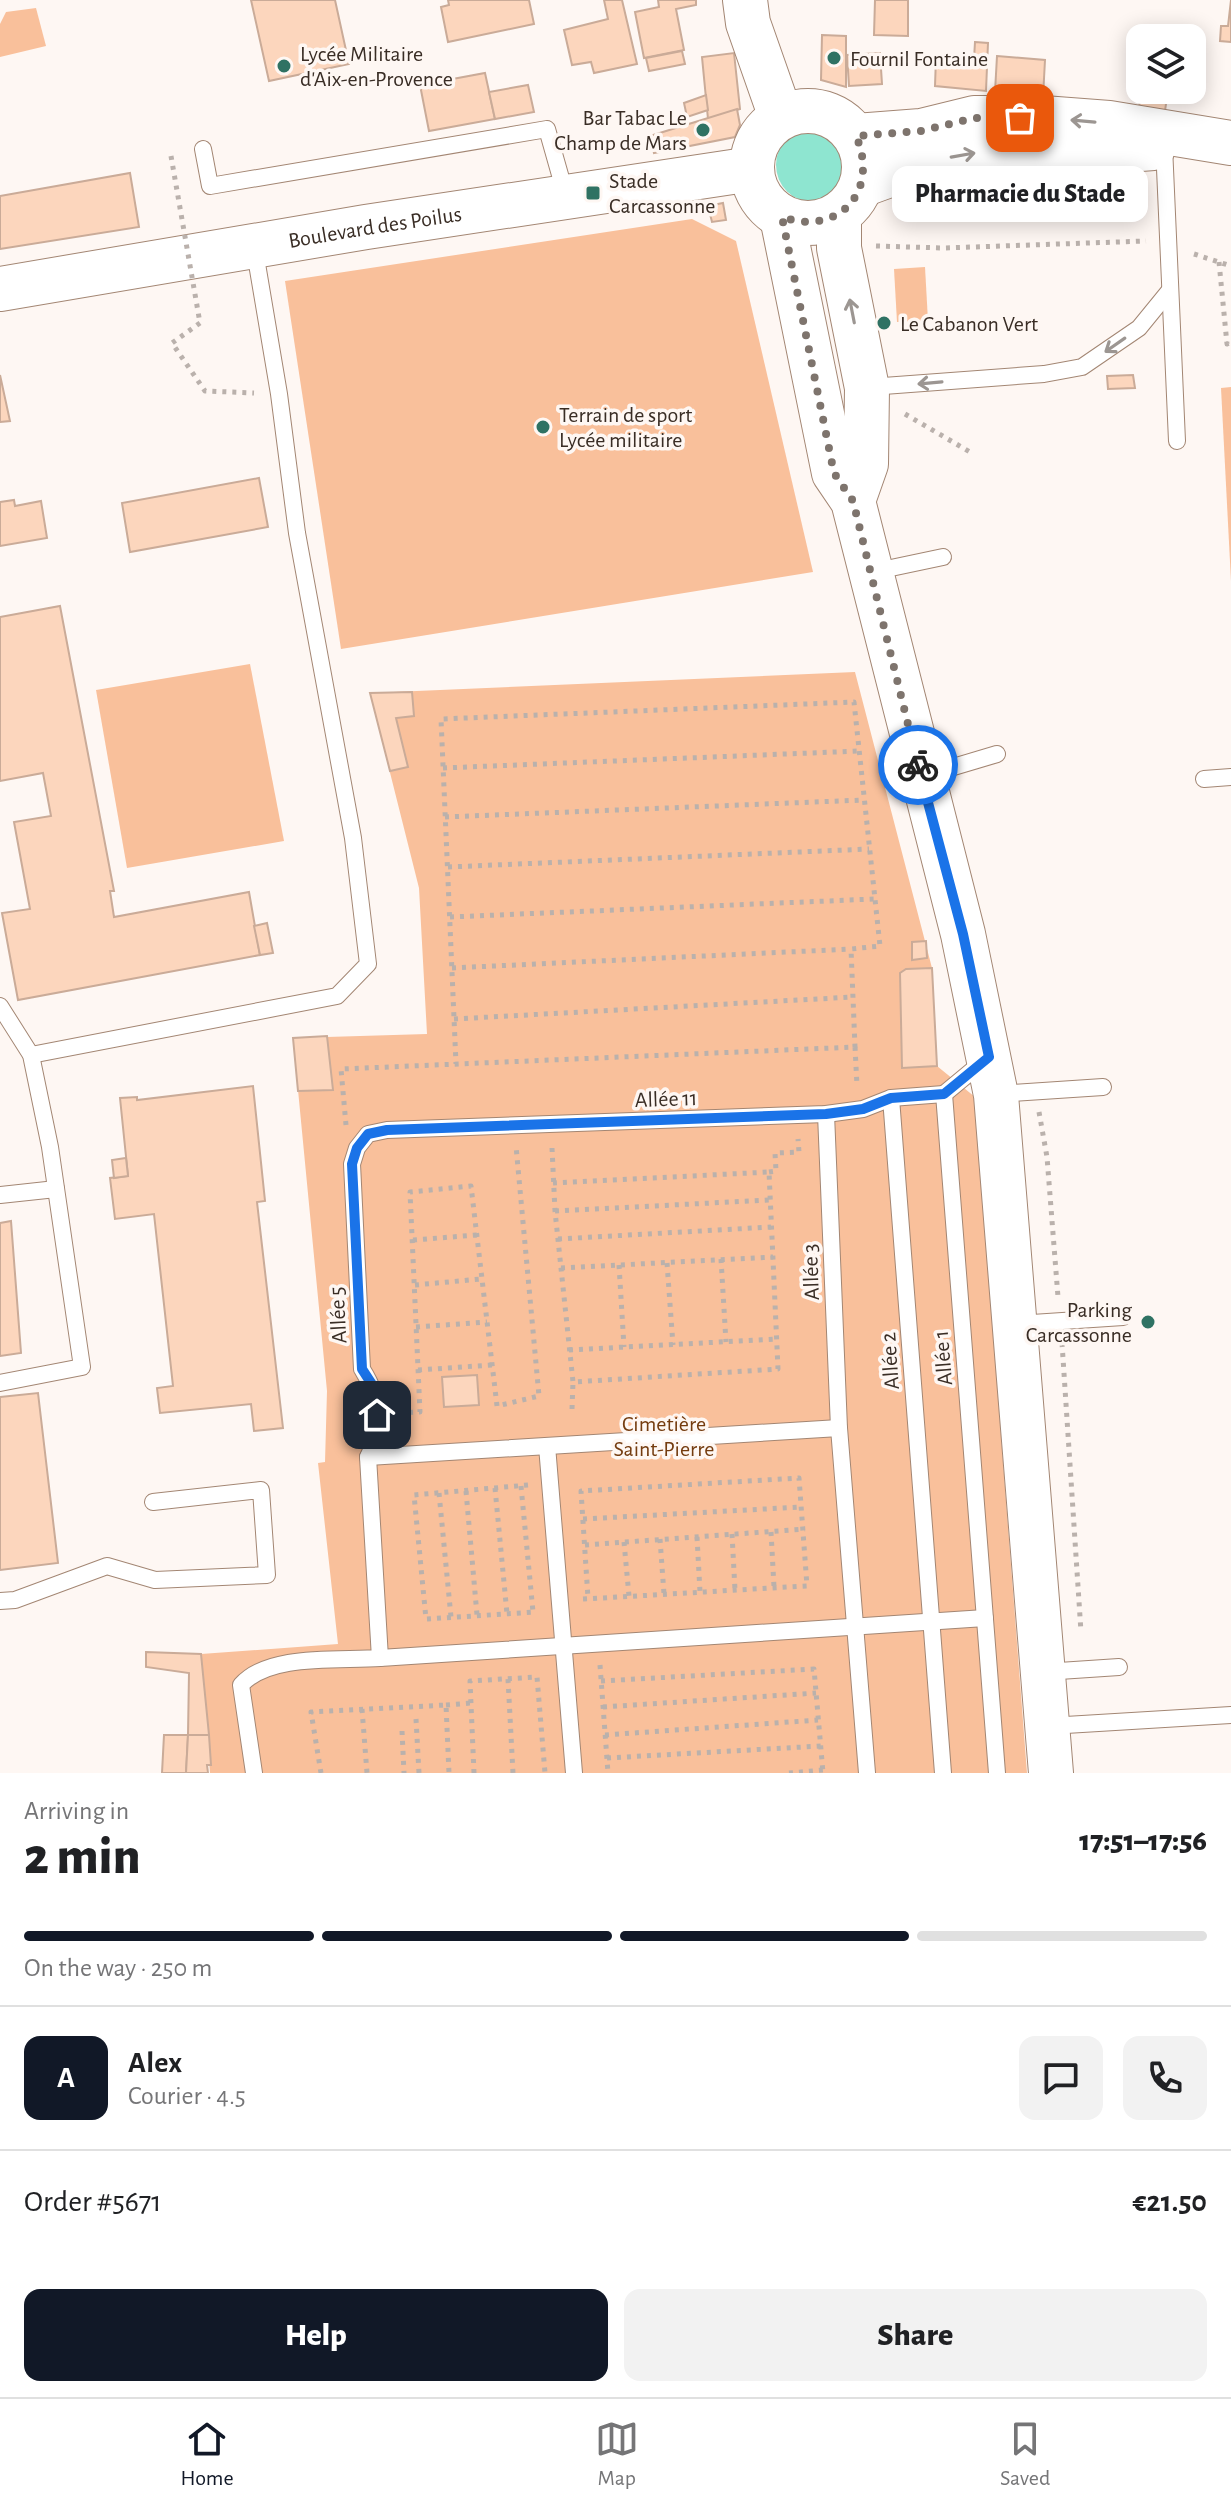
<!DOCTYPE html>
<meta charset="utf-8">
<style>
body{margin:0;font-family:"Alegreya Sans",sans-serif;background:#f2f2f2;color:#202124;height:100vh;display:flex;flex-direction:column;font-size:30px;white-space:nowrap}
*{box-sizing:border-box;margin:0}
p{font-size:26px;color:#757577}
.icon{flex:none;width:44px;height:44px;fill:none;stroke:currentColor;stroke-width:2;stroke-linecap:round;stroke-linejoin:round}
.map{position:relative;height:1773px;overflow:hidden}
.details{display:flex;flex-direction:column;background:#fff;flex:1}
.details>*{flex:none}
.tools{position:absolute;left:1126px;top:24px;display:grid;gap:16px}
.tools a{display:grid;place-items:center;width:80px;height:80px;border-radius:16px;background:#fff;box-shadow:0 4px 20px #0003;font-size:40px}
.pin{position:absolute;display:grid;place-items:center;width:68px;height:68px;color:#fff;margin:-34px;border-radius:16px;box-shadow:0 4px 12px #0006}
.courier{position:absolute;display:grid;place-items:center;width:80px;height:80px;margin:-40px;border:6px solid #1a73e8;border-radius:50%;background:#fff;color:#222;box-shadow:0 2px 10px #0007}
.bubble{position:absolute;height:56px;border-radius:16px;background:#fff;box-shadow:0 4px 20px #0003;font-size:26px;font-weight:800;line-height:56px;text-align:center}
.summary em{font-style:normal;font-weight:800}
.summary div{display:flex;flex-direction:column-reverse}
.summary{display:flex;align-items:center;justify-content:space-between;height:136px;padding:0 24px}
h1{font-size:52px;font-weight:800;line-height:60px}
.bar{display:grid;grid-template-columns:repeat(4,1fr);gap:12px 8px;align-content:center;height:96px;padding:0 24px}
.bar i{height:10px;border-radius:6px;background:#e0e0e0}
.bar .active{background:#111827}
.bar p{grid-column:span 4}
.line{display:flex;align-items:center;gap:20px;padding:0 24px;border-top:2px solid #e0e0e0}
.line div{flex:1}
.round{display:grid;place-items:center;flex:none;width:84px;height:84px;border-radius:16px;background:#f2f2f2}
.primary-button{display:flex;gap:16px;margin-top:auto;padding:16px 24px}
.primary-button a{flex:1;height:92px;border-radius:16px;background:#111827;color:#fff;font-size:32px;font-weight:800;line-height:92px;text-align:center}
.primary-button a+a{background:#f2f2f2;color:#202124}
.tabs{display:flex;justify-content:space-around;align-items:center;height:112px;border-top:2px solid #e0e0e0;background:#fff;font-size:22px;color:#757577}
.tabs a{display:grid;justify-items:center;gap:4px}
.tabs .active{color:#111827}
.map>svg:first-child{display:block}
.green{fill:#f9c09b}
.water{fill:#8ee5d0}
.building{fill:#fcd6bd;stroke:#caab98;stroke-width:2}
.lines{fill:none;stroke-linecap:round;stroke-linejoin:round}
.lane-casing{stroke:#a38673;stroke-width:18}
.secondary-casing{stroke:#a38673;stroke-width:46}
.path{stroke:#bab1ac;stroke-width:5;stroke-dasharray:4 6;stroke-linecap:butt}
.lane{stroke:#fff;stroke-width:16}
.secondary{stroke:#fff;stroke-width:44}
.path-bridge{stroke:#bab1ac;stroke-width:5;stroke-dasharray:4 6;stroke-linecap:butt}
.oneway{stroke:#9c9692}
.done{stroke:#7e746d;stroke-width:8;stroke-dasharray:0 14.4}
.route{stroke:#1a73e8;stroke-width:10}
.poi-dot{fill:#2f7263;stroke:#fef7f3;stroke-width:3}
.labels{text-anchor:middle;stroke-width:7;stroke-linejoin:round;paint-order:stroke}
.poi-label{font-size:22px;fill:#392d25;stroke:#fef7f3;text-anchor:start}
.street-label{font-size:22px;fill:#392d25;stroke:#fef7f3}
.park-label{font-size:22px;fill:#743c0f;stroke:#fef7f3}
</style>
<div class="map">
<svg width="1231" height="1773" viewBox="0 0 1231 1773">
<rect width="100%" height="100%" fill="#fef7f3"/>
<g class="green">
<polygon points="36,8 46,46 0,57 0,24 6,12"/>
<polygon points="692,219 736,241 813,572 341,649 285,281"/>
<polygon points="925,267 928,321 897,322 894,269"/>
<polygon points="1231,387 1231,581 1221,388"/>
<polygon points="250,664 284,841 127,868 96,690"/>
<polygon points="855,672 932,968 937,1066 975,1097 1027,1773 210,1773 201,1654 338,1644 318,1463 325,1462 327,1391 293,1038 427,1034 419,888 370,693"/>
</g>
<circle class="water" cx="813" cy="165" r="37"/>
<g class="building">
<polygon points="251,0 335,0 349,64 269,81"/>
<polygon points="448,0 529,0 534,24 448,42 441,7 449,5"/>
<polygon points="604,0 622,0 637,64 594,73 591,62 572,65 564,30 608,19"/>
<polygon points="658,0 696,0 696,5 676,9 684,50 644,58 635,12 659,7"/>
<polygon points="875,0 908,0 908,36 874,35"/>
<polygon points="1231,0 1231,42 1220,41 1221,26 1228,26"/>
<polygon points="822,35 846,36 846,87 821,80"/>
<polygon points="975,42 988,43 986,91 935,86 936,57 974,59"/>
<polygon points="682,51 685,64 649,71 646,58"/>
<polygon points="734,53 740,109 708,119 702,57"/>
<polygon points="880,53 882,84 849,86 847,55"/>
<polygon points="997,56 1045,60 1043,97 995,92"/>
<polygon points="485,73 495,119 429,131 420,85"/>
<polygon points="528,85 534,112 495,119 489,92"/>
<polygon points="1141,90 1168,90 1165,111 1139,108"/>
<polygon points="706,95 708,110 687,117 684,103"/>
<polygon points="737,109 740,125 735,137 654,153 650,136"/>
<polygon points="130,173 139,227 0,249 0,196"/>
<polygon points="723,203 726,220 712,222 708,206"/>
<polygon points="0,375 10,421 0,422"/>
<polygon points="1133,375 1135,388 1108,389 1107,376"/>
<polygon points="259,478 268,527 130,552 122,503"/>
<polygon points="14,500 15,506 41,501 47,538 0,546 0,502"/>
<polygon points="60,606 114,891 110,891 114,917 249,892 260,955 18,1000 2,913 30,909 14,822 51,816 43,773 0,781 0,617"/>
<polygon points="412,692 414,716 396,718 408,767 390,771 370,693"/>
<polygon points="267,923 273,953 260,955 254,926"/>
<polygon points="926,941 927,958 912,960 912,942"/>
<polygon points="932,968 937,1066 902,1068 900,973 906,969"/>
<polygon points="327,1036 333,1090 298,1091 293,1038"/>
<polygon points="253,1086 265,1201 257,1202 283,1428 254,1431 251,1404 160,1413 157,1388 173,1386 154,1214 115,1219 110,1178 128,1176 120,1098 137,1097 137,1100"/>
<polygon points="126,1158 128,1176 114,1178 112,1160"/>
<polygon points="11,1221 21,1353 0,1356 0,1223"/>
<polygon points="477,1375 479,1405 444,1407 442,1377"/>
<polygon points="38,1393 58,1563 0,1570 0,1397"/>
<polygon points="146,1652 201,1654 209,1735 188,1735 189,1673 146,1667"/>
<polygon points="164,1735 188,1735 186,1773 162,1773"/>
<polygon points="188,1735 209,1735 211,1765 207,1765 208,1773 186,1773"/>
</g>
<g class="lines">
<defs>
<g id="lane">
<polyline points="1164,146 1177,441"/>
<polyline points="203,149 210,186 547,129 566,196"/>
<polyline points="870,387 1044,374 1082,367 1139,328 1170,290"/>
<polyline points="872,572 943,557"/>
<polyline points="923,776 997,754"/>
<polyline points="1204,779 1231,777"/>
<polyline points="0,1006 31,1055 50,1147 82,1367 0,1383"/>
<polyline points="31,1055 337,996 368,964 353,838 297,533 279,394 254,246"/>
<polyline points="944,1094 997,1773"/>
<polyline points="944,1094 985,1060"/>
<polyline points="998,1094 1103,1087"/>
<polyline points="891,1098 943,1773"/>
<polyline points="826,1114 839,1428 867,1773"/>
<polyline points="0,1195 56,1189"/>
<polyline points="1017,1324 1123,1317"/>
<polyline points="547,1446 574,1773"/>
<polyline points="368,1457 839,1428"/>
<polyline points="0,1601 15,1600 107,1566 155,1580 267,1575 261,1490 153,1502"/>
<polyline points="380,1658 985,1618"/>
<polyline points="1044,1672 1119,1667"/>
<polyline points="1049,1726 1231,1715"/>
<path d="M 254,1773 L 241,1685 C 269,1653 339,1661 380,1658 L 368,1457 C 383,1427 380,1397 362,1369 L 352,1164 L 357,1148 L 368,1134 L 387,1130 L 826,1114 L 863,1109 L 891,1098 L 944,1094"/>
</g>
<g id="secondary">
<polyline points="745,0 748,23 781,117"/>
<circle cx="808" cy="167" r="56"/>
<polyline points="856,136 921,131 974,118 1043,118 1109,123 1231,143"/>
<path d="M 862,185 C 902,170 944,155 987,152 C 1042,147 1097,153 1153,148"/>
<polyline points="839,214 839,248 867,388 866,464 853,501"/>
<polyline points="782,217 834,473 853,501 963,934 996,1095 1051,1773"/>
<path id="s1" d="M 0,289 L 366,227 L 752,169"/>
</g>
</defs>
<use href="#lane" class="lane-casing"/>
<use href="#secondary" class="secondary-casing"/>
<g class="path">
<polyline points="876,246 944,248 1146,241"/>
<polyline points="1194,254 1231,266"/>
<polyline points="1219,262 1227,344 1231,342"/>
<polyline points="200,323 172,343 205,391 254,393"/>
<polyline points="905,414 970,452"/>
<polyline points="443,768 859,751"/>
<polyline points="445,817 864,800"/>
<polyline points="448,867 869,849"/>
<polyline points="450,917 874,899"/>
<polyline points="452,968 851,949"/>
<polyline points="454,1019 853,997"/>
<polyline points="855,1047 857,1086"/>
<polyline points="1039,1112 1047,1157 1058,1297"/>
<polyline points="346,1125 341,1069 855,1047 851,949 880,946 854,702 441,719 456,1064"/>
<polyline points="552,1148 555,1211 573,1382 778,1369 769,1172 553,1183"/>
<polyline points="769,1172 776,1171 775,1153 799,1152 798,1139"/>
<polyline points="555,1211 770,1200"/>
<polyline points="558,1239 771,1227"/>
<polyline points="413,1240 477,1235"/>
<polyline points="721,1259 726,1342"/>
<polyline points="667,1263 673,1345"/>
<polyline points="619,1265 624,1347"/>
<polyline points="561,1268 773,1257"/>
<polyline points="415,1285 481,1279"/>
<polyline points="416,1327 487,1322"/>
<polyline points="1062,1343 1081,1632"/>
<polyline points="569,1350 777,1339"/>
<polyline points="418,1370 492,1365"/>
<polyline points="572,1409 573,1382"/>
<polyline points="399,1413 420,1412 410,1192 471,1186 497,1406 539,1396 516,1146"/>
<polyline points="528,1485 414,1495 426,1619 536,1612"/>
<polyline points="521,1486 533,1612"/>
<polyline points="495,1488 507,1614"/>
<polyline points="466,1491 477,1615"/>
<polyline points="439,1493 451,1617"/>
<polyline points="583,1519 801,1507"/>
<polyline points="771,1532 774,1587"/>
<polyline points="732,1534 735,1590"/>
<polyline points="697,1537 700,1592"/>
<polyline points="660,1539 664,1594"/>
<polyline points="624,1542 629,1596"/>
<polyline points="585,1545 805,1529"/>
<path d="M 583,1599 C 658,1595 732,1590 807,1586 L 799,1478 L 581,1491 L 588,1598"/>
<polyline points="600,1665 608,1773"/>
<polyline points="508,1679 513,1773"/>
<polyline points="601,1681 814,1669 823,1773"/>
<polyline points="446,1705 471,1703"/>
<polyline points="603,1707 816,1693"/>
<polyline points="362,1709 367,1773"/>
<polyline points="416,1719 419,1773"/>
<polyline points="402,1731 404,1773"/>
<polyline points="605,1735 818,1720"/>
<polyline points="607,1758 821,1746"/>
<polyline points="321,1773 311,1712 446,1705 449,1773"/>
<polyline points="474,1773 470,1681 537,1677 545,1773"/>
<polyline points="789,1773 823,1770"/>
</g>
<use href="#lane" class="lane"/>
<use href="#secondary" class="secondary"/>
<polyline class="path-bridge" points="171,156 200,323"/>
</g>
<defs><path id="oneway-shaft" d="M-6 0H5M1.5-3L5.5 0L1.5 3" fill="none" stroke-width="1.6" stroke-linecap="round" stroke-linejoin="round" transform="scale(2)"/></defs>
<g class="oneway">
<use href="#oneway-shaft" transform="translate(1083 121) rotate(-175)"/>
<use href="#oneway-shaft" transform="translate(963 155) rotate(-10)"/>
<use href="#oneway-shaft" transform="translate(852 311) rotate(-101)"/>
<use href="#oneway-shaft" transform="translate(1115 345) rotate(145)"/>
<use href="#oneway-shaft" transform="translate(930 383) rotate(175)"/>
</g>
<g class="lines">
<path class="done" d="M 918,765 L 853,501 L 834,473 L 782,217 C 839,237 880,191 856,136 L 921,131 L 974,118 L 1020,118"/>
<polyline class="route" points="377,1415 375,1389 362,1369 352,1164 357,1148 368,1134 387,1130 826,1114 863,1109 891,1098 944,1094 989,1057 963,934 918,765"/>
</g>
<g class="poi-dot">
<circle cx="834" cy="58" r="8"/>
<circle cx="284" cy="66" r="8"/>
<circle cx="703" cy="130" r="8"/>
<rect x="585" y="185" width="16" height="16" rx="4"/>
<circle cx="884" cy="323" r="8"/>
<circle cx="543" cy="427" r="8"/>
<circle cx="1148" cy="1322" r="8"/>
</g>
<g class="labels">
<g class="poi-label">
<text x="300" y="61">Lycée Militaire<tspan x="300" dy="25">d'Aix-en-Provence</tspan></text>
<text x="850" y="66">Fournil Fontaine</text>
<text x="687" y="125" text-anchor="end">Bar Tabac Le<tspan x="687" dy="25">Champ de Mars</tspan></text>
<text x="609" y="188">Stade<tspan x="609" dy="25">Carcassonne</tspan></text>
<text x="900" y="331">Le Cabanon Vert</text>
<text x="559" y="422">Terrain de sport<tspan x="559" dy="25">Lycée militaire</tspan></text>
<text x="1132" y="1317" text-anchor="end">Parking<tspan x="1132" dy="25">Carcassonne</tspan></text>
</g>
<g class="street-label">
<text dy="8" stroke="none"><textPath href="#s1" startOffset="380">Boulevard des Poilus</textPath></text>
<text transform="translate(666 1098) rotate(-2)" y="8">Allée 11</text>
<text transform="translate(810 1272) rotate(-92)" y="8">Allée 3</text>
<text transform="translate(337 1315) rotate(-93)" y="8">Allée 5</text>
<text transform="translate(942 1358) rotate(-95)" y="8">Allée 1</text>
<text transform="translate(889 1361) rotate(-94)" y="8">Allée 2</text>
</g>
<g class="park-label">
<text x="664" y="1431">Cimetière<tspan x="664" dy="25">Saint-Pierre</tspan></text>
</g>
</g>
</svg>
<div class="tools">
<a><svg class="icon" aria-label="layers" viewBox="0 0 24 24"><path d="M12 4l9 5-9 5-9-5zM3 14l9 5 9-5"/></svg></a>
</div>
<div class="pin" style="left:1020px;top:118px;background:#ea580c"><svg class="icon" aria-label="bag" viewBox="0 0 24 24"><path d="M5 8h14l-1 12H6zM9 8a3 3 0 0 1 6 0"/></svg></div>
<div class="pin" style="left:377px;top:1415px;background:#1f2937"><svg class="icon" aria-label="home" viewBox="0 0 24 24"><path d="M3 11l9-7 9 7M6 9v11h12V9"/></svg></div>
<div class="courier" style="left:918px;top:765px"><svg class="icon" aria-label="bike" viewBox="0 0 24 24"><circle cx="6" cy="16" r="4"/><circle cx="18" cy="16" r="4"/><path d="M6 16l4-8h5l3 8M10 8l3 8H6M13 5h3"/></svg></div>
<div class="bubble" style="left:892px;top:166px;width:256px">Pharmacie du Stade</div>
</div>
<section class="details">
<div class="summary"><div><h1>2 min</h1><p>Arriving in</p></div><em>17:51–17:56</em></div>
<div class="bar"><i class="active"></i><i class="active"></i><i class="active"></i><i></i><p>On the way · 250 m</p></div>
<div class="line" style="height:144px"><b class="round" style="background:#111827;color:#fff">A</b><div><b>Alex</b><p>Courier · 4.5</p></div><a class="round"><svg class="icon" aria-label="chat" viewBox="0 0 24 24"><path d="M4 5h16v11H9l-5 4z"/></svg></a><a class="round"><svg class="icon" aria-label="phone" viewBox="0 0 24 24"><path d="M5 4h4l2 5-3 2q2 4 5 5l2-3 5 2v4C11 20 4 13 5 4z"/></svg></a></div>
<div class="line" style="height:104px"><div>Order #5671</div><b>€21.50</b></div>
<div class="primary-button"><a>Help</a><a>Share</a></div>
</section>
<nav class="tabs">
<a class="active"><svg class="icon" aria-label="home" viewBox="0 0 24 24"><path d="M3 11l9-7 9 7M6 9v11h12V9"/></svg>Home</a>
<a><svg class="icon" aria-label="map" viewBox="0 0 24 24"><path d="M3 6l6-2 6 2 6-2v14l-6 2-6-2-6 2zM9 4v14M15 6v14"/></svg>Map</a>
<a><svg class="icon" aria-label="saved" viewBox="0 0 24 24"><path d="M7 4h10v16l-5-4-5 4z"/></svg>Saved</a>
</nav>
